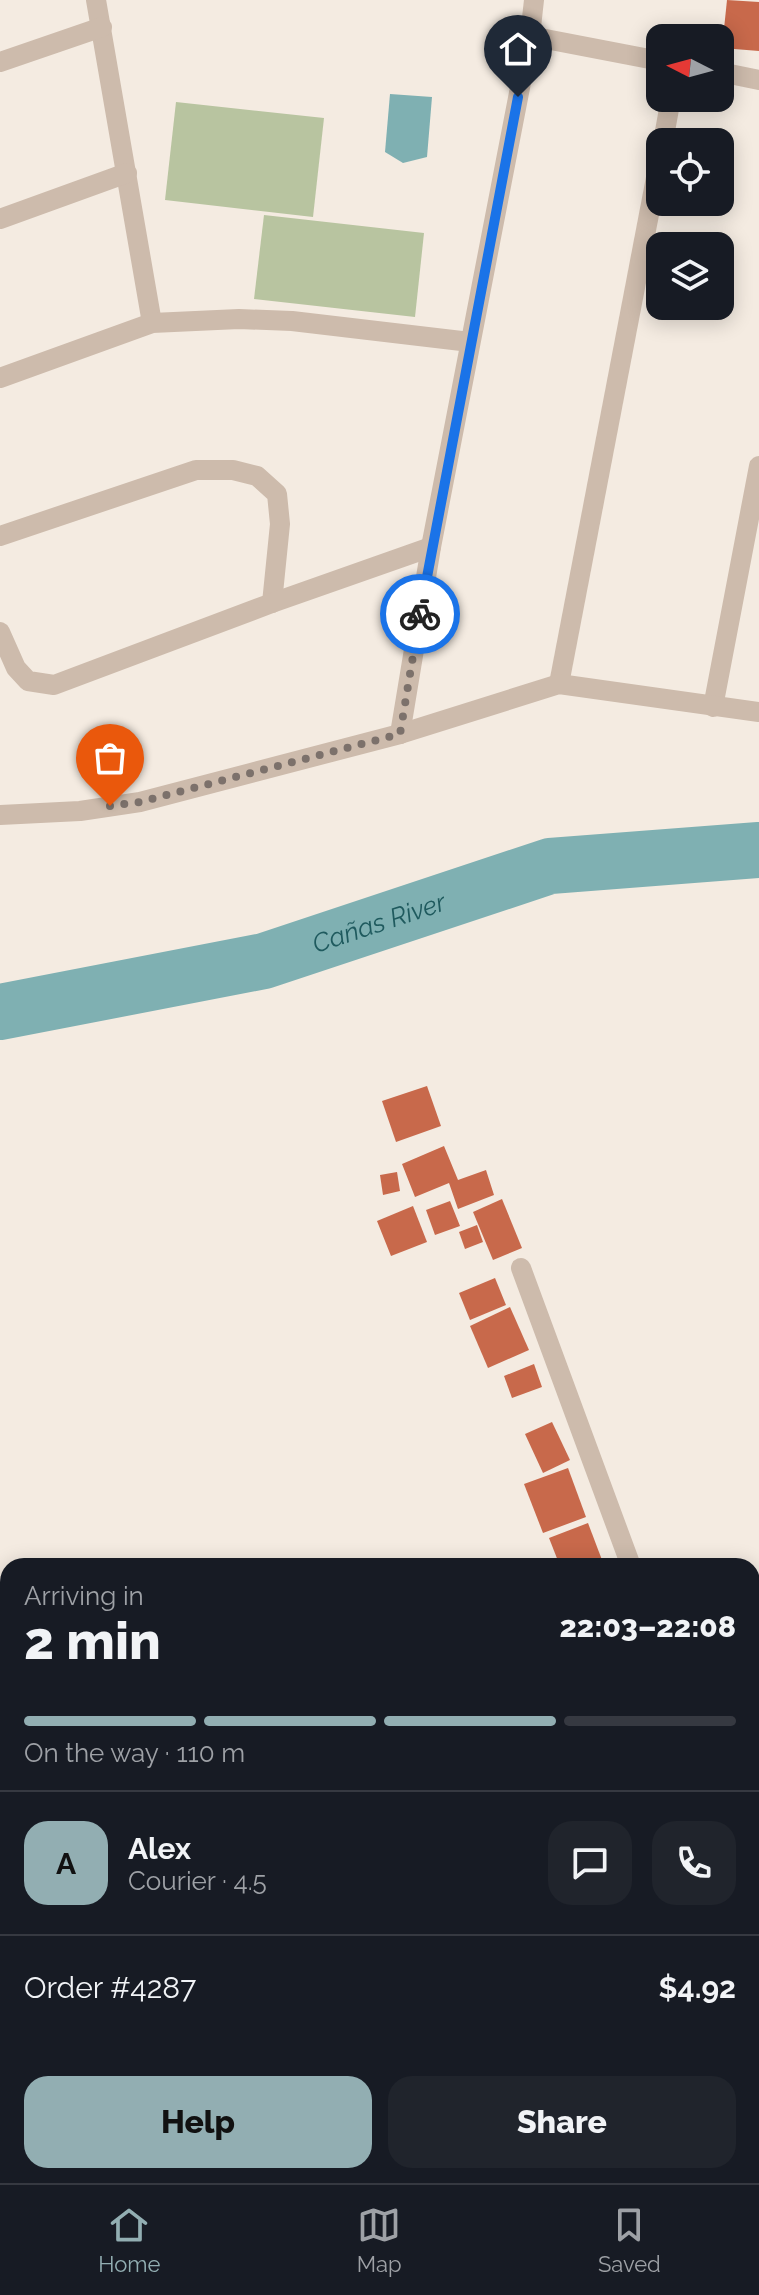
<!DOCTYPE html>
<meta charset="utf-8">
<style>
body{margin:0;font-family:Raleway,sans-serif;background:#20242c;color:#f1f3f6;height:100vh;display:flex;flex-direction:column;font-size:30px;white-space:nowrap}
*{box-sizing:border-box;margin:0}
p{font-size:26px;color:#9ea1a6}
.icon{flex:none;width:44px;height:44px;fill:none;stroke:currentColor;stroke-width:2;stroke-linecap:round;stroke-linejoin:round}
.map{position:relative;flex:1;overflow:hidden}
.panel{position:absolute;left:0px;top:1558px;width:760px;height:626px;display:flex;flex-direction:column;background:#171b24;border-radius:24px 24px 0 0;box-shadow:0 4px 20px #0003}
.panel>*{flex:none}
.needle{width:52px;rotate:276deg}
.tools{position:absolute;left:646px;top:24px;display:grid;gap:16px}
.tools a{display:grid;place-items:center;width:88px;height:88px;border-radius:16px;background:#171b24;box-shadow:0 4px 20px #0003;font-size:40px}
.pin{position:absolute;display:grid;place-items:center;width:68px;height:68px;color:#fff;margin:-82px -34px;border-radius:50% 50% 50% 0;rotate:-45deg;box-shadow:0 0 8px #0007}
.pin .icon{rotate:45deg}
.courier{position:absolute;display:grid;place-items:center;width:80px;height:80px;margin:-40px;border:6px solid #1a73e8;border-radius:50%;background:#fff;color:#222;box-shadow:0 2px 10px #0007}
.overview em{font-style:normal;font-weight:800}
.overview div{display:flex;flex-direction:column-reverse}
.overview{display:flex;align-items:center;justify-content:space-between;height:136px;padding:0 24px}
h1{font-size:52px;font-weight:800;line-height:60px}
.bar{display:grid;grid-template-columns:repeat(4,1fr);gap:12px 8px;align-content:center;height:96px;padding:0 24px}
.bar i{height:10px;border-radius:6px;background:#363941}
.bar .selected{background:#92aeb2}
.bar p{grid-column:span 4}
.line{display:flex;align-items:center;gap:20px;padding:0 24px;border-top:2px solid #363941}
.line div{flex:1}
.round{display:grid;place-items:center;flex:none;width:84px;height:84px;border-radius:24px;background:#20242c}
.action{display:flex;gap:16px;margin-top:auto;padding:16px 24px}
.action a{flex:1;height:92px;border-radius:24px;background:#92aeb2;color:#111;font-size:32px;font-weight:800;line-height:92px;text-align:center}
.action a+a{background:#20242c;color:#f1f3f6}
.dock{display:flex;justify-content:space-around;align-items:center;height:112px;border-top:2px solid #363941;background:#171b24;font-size:22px;color:#9ea1a6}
.dock a{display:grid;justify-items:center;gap:4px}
.dock .selected{color:#92aeb2}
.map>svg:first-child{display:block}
.green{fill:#b8c4a0}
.water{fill:#7fb0b2}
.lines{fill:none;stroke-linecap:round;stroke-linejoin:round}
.stream{stroke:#7fb0b2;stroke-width:9}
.river{stroke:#7fb0b2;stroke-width:56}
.building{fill:#c8694b}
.service{stroke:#cdbbac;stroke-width:18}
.minor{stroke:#cdbbac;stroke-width:20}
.done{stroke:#7c716b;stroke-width:8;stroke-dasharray:0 14.4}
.route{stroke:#1a73e8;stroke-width:10}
.labels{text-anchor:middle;stroke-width:6;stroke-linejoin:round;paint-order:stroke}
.water-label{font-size:26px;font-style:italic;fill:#1f5a5e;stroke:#fbf5ee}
</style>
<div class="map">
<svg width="759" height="2183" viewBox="0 0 759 2183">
<rect width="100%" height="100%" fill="#f4ebe1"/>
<g class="green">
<polygon points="176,102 324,118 313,217 165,200"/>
<polygon points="264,215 424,233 415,317 254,299"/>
</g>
<polygon class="water" points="390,94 432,97 427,157 403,163 385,152"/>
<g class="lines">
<polyline class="stream" points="667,2176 669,2183"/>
<path class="river" id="s1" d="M 0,1012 L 264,961 L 550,866 L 759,850"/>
</g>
<g class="building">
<polygon points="727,0 759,2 759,51 722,48"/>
<polygon points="427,1086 441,1126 396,1142 382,1101"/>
<polygon points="444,1146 458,1180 486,1170 494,1195 458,1209 449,1183 415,1197 402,1164"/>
<polygon points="397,1172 400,1191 383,1195 380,1175"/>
<polygon points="502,1199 522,1248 493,1260 473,1212"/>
<polygon points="450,1201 460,1226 435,1235 426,1210"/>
<polygon points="413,1206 427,1242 391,1256 377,1221"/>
<polygon points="477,1225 483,1242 465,1249 459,1232"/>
<polygon points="495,1278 506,1305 470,1320 459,1293"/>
<polygon points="510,1307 529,1350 488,1368 470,1326"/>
<polygon points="534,1364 542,1387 512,1398 504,1376"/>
<polygon points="552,1422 570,1460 543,1473 525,1434"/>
<polygon points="568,1468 586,1517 543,1533 524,1484"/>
<polygon points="588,1523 602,1560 586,1566 560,1566 549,1538"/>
<polygon points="758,1950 759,1996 752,1999 752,1953"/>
<polygon points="478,2176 484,2176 486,2183 457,2183"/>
<polygon points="515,2176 550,2176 552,2183 500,2183"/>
</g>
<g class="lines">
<polyline class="service" points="209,2176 209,2183"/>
<g class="minor">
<polyline points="96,0 152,323"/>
<polyline points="530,36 660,61"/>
<polyline points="0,62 102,27"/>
<polyline points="720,72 759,80"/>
<polyline points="663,142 671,98"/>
<polyline points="0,219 127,173"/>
<polyline points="0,378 152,323 239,319 292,321 470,342"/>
<polyline points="0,536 196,470 233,470 257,476 277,494 280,524 272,603"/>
<polyline points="0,632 16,668 28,681 54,685 272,603 431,547"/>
<polyline points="559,684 660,157"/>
<polyline points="713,707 759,466"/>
<polyline points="400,734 431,547 530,36 534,0"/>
<polyline points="0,815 80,811 140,802 400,734 559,684 759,712"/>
<polyline points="521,1268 631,1566"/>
<polyline points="752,1882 759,1891"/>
</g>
</g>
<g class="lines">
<polyline class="done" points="110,806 140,802 400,734 420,614"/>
<polyline class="route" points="420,614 518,97"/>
</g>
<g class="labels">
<g class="water-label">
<text dy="9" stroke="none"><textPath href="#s1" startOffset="390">Cañas River</textPath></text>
</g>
</g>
</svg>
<div class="tools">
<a><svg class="needle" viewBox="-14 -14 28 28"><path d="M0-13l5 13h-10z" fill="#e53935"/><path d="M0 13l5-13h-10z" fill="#9ea1a6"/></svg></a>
<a><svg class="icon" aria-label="locate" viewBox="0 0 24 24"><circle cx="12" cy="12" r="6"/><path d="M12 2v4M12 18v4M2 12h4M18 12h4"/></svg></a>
<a><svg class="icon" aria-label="layers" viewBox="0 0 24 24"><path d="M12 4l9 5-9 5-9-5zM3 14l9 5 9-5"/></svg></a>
</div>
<div class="pin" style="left:110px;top:806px;background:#ea580c"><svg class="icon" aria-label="bag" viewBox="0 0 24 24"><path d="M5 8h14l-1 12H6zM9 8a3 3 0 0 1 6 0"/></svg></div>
<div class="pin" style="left:518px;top:97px;background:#1f2937"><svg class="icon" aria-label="home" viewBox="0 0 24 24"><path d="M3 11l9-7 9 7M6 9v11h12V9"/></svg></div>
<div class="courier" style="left:420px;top:614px"><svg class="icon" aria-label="bike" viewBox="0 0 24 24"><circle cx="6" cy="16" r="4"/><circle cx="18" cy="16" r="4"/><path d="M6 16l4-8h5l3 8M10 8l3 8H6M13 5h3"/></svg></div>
<section class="panel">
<div class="overview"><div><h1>2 min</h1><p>Arriving in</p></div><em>22:03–22:08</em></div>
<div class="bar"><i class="selected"></i><i class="selected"></i><i class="selected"></i><i></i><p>On the way · 110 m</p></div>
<div class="line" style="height:144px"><b class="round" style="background:#92aeb2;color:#111">A</b><div><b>Alex</b><p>Courier · 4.5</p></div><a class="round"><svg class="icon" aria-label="chat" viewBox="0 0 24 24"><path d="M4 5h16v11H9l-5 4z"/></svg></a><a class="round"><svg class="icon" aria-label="phone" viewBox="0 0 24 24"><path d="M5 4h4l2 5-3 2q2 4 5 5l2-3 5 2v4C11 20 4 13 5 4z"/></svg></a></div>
<div class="line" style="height:104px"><div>Order #4287</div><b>$4.92</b></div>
<div class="action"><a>Help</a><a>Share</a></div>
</section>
</div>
<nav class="dock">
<a class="selected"><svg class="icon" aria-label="home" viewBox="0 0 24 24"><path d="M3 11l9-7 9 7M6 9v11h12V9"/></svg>Home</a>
<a><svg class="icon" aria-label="map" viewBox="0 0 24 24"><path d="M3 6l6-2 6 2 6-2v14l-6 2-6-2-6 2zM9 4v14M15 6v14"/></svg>Map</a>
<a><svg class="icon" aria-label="saved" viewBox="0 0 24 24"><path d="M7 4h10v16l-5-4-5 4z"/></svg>Saved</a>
</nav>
